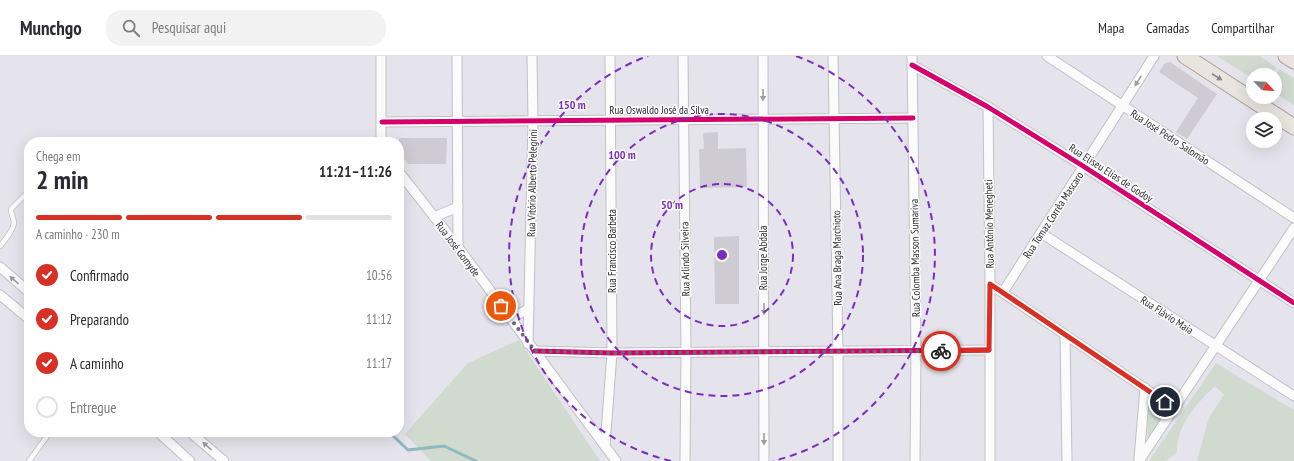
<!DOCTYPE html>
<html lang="pt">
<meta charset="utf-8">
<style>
body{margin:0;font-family:"PT Sans Narrow",sans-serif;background:#f2f2f3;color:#2b2b33;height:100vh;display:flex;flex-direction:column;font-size:15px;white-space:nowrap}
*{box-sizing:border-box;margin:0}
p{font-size:13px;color:#7c7c81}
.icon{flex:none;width:22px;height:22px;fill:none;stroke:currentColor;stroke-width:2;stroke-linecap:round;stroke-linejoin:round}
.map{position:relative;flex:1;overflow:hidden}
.side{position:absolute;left:24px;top:81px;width:380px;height:300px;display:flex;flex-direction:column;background:#fff;border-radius:16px;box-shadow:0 4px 16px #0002}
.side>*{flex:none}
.needle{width:26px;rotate:115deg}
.tools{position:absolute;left:1246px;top:12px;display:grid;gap:8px}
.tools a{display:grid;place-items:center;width:36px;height:36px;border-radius:50%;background:#fff;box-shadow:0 4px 16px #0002;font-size:20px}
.pin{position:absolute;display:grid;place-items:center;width:34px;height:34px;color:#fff;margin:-17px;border:2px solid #fff;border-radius:50%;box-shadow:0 1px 4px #0007}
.courier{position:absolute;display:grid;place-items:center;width:40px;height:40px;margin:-20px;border:3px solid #d93025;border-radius:50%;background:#fff;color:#222;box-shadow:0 1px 5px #0007}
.overview em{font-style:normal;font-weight:700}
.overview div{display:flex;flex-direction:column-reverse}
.overview{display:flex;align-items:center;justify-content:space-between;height:68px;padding:0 12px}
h1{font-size:26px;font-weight:700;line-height:30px}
.bar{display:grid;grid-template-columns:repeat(4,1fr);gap:6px 4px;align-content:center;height:48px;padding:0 12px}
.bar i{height:5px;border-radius:3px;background:#e1e1e2}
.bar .on{background:#d93025}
.bar p{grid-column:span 4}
ol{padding:0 12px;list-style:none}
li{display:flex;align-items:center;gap:12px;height:44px}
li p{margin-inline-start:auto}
li .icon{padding:4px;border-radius:50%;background:#d93025;color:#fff;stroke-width:4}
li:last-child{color:#7c7c81}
li i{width:22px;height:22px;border:2px solid #e1e1e2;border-radius:50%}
header{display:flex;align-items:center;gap:24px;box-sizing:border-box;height:56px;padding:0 20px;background:#fff;border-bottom:1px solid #e1e1e2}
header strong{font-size:19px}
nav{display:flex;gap:22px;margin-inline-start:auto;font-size:14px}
.search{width:280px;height:36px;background:#f2f2f3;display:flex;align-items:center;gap:10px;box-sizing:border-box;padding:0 14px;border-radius:16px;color:#7c7c81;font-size:15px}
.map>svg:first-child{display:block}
.green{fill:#d1dace}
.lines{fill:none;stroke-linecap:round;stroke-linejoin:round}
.stream{stroke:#8eb9be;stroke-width:3}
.building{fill:#ceccd2}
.service-casing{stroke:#c1c0c7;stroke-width:6}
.minor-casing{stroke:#c1c0c7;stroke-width:11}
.primary-casing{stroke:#ada19b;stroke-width:17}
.service{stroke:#fbfbfc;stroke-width:4.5}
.minor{stroke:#fbfbfc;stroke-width:9}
.primary{stroke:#eae4df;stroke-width:15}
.cycleway-casing{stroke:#fff;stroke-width:8}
.cycleway{stroke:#d6006c;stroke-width:5}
.oneway{fill:#8a8687}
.oneway2{fill:#9d9ca0}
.done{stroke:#6b6a71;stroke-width:4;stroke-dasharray:0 7.2}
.route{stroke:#d93025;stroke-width:5}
.ring{fill:none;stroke:#7b2cbf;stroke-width:2;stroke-dasharray:7 5}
.labels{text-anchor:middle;stroke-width:3;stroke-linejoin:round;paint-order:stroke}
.street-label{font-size:11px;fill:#2a292f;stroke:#fff}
.centre{fill:#7b2cbf;stroke:#fff;stroke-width:2}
.ring-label{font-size:12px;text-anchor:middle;font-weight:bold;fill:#7b2cbf;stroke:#fff;stroke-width:3;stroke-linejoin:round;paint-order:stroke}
</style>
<header>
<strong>Munchgo</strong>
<div class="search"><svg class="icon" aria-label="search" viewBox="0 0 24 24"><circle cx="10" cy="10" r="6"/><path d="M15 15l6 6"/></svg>Pesquisar aqui</div>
<nav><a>Mapa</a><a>Camadas</a><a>Compartilhar</a></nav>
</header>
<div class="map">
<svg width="1294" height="405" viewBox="0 0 1294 405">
<rect width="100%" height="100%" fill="#e5e4ec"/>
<g class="green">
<polygon points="1217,0 1260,0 1277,12 1272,19 1253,19 1253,23"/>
<polygon points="1279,13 1294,22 1294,49 1275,37 1275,20"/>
<polygon points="519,284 600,405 431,405 405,378 468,307"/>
<path d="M 1216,307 L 1294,354 L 1294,405 L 1197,405 L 1209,361 L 1224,339 L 1215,330 C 1197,347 1176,370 1177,396 L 1166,405 L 1149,405 Z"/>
<polygon points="1147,345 1167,359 1148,386"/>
</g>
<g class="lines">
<polyline class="stream" points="389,376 408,394 444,390 476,405"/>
</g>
<g class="building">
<polygon points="1170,6 1217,38 1187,83 1176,76 1198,42 1159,16 1165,7"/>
<polygon points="718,76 718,93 746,92 747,131 700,132 699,93 704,93 703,77"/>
<polygon points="399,82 447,82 446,108 408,108 399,95"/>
<polygon points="739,180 739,248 715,248 714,181"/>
</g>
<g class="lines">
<defs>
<g id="service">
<path d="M 0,190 C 5,184 14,174 14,166 C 13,161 11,158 11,153 L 29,135"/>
<polyline points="29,405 50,376"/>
</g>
<g id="minor">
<polyline points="381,0 381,86"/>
<polyline points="457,0 458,191"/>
<polyline points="683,0 686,296 685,405"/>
<polyline points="763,0 764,405"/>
<polyline points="833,0 838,295 838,405"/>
<polyline points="912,0 916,295 915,405"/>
<polyline points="1047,0 1294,162"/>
<polyline points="912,9 988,51 1083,110 1294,247"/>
<polyline points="988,51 990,228 990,405"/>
<polyline points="382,66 913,62"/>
<polyline points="399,116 458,191 616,405"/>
<polyline points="434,161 458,151"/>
<polyline points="1041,177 1294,340"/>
<polyline points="0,211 29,236"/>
<polyline points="990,228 1174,352"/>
<polyline points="1003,236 1154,0"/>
<polyline points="0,239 29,263"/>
<polyline points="510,262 529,253"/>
<polyline points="1065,279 1067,405"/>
<polyline points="528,288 533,64 532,0"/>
<polyline points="535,295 612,297 989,294"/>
<polyline points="158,376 190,405"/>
<polyline points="190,376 224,405"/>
<polyline points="605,390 612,297 610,0"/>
<polyline points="1139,403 1145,332"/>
<polyline points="1139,405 1294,172"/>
</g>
<g id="primary">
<polyline points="1185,0 1294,71"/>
<polyline points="1286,0 1294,5"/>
</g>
</defs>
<use href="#service" class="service-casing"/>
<use href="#minor" class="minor-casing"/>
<use href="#primary" class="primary-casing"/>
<use href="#service" class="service"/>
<use href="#minor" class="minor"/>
<use href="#primary" class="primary"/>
<defs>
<g id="cycleway">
<polyline points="912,9 988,51 1083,110 1294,247"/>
<polyline points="382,66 913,62"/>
<polyline points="535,295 612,297 989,294"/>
</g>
</defs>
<use href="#cycleway" class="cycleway-casing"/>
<use href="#cycleway" class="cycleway"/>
</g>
<defs><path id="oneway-solid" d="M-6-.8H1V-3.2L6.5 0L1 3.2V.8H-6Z"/></defs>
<use class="oneway" href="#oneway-solid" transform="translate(1217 21) rotate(33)"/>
<g class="oneway2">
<use href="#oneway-solid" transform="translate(1138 25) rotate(123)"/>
<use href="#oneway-solid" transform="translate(763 39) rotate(90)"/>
<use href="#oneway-solid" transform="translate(14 224) rotate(-139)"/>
<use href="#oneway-solid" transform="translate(764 253) rotate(90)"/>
<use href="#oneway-solid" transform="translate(764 383) rotate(90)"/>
<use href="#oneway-solid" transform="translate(207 390) rotate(-139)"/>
</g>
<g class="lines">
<polyline class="done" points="501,250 535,295 612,297 941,295"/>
<polyline class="route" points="941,295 989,294 990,228 1165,346"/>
</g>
<g class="ring">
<circle cx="722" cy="199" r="71"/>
<circle cx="722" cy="199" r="141"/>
<path d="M671 405A212 212 0 0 1 648 0M796 0A212 212 0 0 1 773 405"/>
</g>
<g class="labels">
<g class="street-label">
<text x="659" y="58">Rua Oswaldo José da Silva</text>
<text transform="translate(1170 81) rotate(33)" y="4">Rua José Pedro Salomão</text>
<text transform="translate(1111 117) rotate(33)" y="4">Rua Eliseu Elias de Godoy</text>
<text transform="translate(532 127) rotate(-89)" y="4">Rua Vitório Alberto Pelegrini</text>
<text transform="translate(1053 159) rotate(-57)" y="4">Rua Tomaz Corrêa Mascaro</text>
<text transform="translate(989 168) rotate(-91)" y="4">Rua Antônio Menegheti</text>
<text transform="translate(458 193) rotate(53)" y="4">Rua José Gomyde</text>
<text transform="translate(612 195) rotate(-90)" y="4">Rua Francisco Barbeta</text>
<text transform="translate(763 202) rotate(-90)" y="4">Rua Jorge Abdala</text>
<text transform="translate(837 202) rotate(-91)" y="4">Rua Ana Braga Marchioto</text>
<text transform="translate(915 202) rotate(-91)" y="4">Rua Colomba Masson Sumariva</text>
<text transform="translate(685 203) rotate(-91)" y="4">Rua Arlindo Silveira</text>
<text transform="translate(1167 259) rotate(33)" y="4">Rua Flávio Maia</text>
</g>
</g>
<circle cx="722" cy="199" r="6" class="centre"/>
<g class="ring-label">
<text x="572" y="53">150 m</text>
<text x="622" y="103">100 m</text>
<text x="672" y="153">50 m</text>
</g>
</svg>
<div class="tools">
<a><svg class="needle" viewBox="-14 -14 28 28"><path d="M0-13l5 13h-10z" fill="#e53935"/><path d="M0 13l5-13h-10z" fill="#7c7c81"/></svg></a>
<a><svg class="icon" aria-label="layers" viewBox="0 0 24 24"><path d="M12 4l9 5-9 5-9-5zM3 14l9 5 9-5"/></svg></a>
</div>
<div class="pin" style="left:501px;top:250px;background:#ea580c"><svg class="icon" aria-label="bag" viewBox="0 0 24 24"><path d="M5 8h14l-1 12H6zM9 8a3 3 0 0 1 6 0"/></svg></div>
<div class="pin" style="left:1165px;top:346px;background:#1f2937"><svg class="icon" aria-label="home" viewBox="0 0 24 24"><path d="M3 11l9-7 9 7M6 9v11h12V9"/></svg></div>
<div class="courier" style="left:941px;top:295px"><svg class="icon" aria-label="bike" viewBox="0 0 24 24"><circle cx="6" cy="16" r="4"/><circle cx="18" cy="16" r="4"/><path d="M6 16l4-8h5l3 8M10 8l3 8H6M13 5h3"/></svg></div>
<section class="side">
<div class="overview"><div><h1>2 min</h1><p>Chega em</p></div><em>11:21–11:26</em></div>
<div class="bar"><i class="on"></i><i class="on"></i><i class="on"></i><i></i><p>A caminho · 230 m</p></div>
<ol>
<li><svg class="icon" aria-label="check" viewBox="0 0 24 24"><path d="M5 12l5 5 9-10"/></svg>Confirmado<p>10:56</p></li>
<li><svg class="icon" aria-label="check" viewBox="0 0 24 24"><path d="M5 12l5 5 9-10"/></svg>Preparando<p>11:12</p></li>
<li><svg class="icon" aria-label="check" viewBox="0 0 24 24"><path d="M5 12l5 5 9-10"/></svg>A caminho<p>11:17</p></li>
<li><i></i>Entregue</li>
</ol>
</section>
</div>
